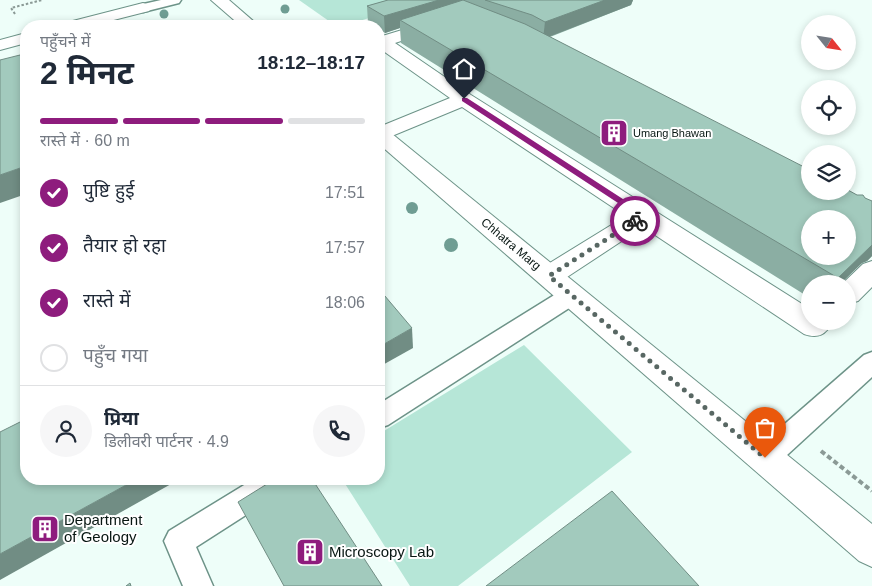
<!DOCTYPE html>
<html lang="hi">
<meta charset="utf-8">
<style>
body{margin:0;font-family:Helvetica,"Noto Sans Devanagari",sans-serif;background:#f6f6f7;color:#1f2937;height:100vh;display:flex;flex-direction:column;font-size:19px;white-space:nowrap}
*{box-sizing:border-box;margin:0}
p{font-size:16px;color:#747a83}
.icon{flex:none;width:28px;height:28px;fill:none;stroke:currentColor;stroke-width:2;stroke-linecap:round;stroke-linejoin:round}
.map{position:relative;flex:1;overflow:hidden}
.details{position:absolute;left:20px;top:20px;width:365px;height:465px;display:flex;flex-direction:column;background:#fff;border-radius:20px;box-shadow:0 2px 8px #0003}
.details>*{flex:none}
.needle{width:32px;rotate:120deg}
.controls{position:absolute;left:801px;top:15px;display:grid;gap:10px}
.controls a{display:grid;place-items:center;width:55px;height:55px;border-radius:50%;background:#fff;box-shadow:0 2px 8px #0003;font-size:25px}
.pin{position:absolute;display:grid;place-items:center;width:42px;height:42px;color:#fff;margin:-51px -21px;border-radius:50% 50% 50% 0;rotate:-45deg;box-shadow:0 0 5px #0007}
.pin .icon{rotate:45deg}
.courier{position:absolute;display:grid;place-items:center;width:50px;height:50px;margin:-25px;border:4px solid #8e1c7d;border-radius:50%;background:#fff;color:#222;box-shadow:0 1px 6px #0007}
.summary em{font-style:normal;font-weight:700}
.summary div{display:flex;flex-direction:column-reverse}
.summary{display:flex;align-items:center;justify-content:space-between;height:85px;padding:0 20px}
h1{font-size:32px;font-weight:700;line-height:38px}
.bar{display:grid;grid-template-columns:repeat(4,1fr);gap:8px 5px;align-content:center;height:60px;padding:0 20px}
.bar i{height:6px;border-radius:4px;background:#e0e1e3}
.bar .active{background:#8e1c7d}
.bar p{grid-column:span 4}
.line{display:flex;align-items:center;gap:12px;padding:0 20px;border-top:1px solid #e0e1e3}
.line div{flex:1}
.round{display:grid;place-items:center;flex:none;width:52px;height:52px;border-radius:26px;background:#f6f6f7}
ol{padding:0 20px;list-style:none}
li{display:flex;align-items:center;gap:15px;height:55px}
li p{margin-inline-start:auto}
li .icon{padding:5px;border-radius:50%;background:#8e1c7d;color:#fff;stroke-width:4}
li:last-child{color:#747a83}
li i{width:28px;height:28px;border:2px solid #e0e1e3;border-radius:50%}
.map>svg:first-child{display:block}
.green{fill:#b6e6d7}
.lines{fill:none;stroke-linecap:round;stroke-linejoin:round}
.service-casing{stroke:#6d9388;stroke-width:3}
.minor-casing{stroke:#6d9388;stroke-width:2}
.tertiary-casing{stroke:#6d9388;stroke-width:2}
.path-far1{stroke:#8b9a96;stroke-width:2;stroke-dasharray:2.5 2;stroke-linecap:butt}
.path{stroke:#8b9a96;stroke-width:4;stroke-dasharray:5 3;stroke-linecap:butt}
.service{fill:#fff;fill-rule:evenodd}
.minor{fill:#fff;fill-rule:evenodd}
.tertiary{fill:#fff;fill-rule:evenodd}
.tree{fill:#6f9d93}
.wall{fill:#8baea3}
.shaded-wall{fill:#718d84}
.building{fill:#a2cabd;stroke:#718d84;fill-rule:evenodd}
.route{fill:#8e1c7d}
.done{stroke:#586763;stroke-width:5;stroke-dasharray:0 9}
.labels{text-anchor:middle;stroke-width:4;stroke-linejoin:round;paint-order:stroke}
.far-poi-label{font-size:11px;fill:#071612;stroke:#fff;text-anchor:start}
.street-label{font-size:12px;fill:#071612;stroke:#fff}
.near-poi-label{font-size:15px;fill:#071612;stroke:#fff;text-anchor:start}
</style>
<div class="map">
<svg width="872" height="586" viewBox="0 0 872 586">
<rect width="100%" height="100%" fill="#eefef9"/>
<g class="green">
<polygon points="299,0 409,0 392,11 343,26 336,26"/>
<polygon points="524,345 632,452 458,586 410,586 342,479 379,479 379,434"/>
</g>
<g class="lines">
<defs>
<g id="service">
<polygon points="161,0 181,0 179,3 143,12 137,8 139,5"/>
<polygon points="572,287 580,289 583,295 580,301 388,425 379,428 379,404 564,289"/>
<polygon points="872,352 872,377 774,467 765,470 756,467 752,458 756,449 864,355"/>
<polygon points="254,479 292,479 288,488 196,547 213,586 183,586 164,541 169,531"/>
</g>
<g id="minor">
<polygon points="143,3 149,5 151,8 149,11 90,26 63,26 65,23"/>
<path d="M 435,20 L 441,22 L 443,25 L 441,28 L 395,43 L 471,95 L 810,309 L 810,321 L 833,321 C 826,335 818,339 804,334 L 643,227 L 558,283 L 549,286 L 540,283 L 536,276 L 540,269 L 626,216 L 462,107 L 387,138 L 379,140 L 379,127 L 450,98 L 379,48 L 379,37 Z"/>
<polygon points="26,33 26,43 0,50 0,40"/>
<polygon points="872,261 872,287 858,301 848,304 848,284 842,284 863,264"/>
</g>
<g id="tertiary">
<polygon points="211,0 229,0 259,26 241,26"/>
<polygon points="379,127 386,129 872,524 872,567 859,561 379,144"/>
</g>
</defs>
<use href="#service" class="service-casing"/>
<use href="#minor" class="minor-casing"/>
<use href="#tertiary" class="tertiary-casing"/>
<polyline class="path-far1" points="15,14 11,8 42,0"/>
<polyline class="path" points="821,451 872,491"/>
<use href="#service" class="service"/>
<use href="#minor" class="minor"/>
<use href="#tertiary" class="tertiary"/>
</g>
<g class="tree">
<circle cx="285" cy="9" r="4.5"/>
<circle cx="164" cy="14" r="4.5"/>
<circle cx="412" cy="208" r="6"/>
<circle cx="451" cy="245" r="7"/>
</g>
<polygon class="wall" points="388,0 633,0 631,5 550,37 857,195 872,201 872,256 867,261 862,263 840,284 810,284 810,298 401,43 400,28 385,33 379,29 379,26 374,26 368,23 367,6"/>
<g class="shaded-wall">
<polygon points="439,0 463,0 463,9 400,20 400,28 385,33 384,16"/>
<polygon points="605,0 633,0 631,5 543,39 545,22"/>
<polygon points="26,166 26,194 0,203 0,175"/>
<polygon points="872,245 872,256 867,261 862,263 840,284 834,284 838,278"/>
<polygon points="412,328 413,348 379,367 379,347"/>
<polygon points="137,479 180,479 0,580 0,554"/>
</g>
<g class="building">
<polygon points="388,0 439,0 384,16 367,6"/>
<path d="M 463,0 L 525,24 L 810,170 L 810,191 L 848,191 L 848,190 L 857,195 L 863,195 L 865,198 L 872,201 L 872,245 L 838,278 L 400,20 ZM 810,219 L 848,219 L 848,256 L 810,256 Z"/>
<polygon points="485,0 605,0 545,22 532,15"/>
<polygon points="20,55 26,67 26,166 0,175 0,60"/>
<polygon points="379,289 412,328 379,347"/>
<polygon points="26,419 26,479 137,479 0,554 0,432"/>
<polygon points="275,479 312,479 382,586 284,586 238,502"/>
<polygon points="612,491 699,586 486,586"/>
<polygon points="130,583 131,586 126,586"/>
</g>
<polygon class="route" points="462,98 467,98 646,214 646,217 637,223 632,223 632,220 638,216 462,101"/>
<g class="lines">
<polyline class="done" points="635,221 549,276 765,458"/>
</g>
<defs>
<symbol id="building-square" viewBox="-11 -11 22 22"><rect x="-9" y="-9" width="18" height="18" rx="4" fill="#8e1c7d" stroke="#fff"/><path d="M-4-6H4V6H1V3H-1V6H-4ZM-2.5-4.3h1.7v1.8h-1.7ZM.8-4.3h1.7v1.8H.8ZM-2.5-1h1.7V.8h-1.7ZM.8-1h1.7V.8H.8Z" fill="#fff"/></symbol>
</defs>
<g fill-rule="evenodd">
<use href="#building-square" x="598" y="117" width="32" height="32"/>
<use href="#building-square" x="29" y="513" width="32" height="32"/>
<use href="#building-square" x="294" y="536" width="32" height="32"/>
</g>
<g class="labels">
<g class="far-poi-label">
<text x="633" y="137">Umang Bhawan</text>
</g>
<g class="street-label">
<text transform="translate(511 244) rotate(40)" y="4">Chhatra Marg</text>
</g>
<g class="near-poi-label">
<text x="64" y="525">Department<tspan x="64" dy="17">of Geology</tspan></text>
<text x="329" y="557">Microscopy Lab</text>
</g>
</g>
</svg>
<div class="controls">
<a><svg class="needle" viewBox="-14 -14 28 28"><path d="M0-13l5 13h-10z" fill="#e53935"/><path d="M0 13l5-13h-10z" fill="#747a83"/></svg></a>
<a><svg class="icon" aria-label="locate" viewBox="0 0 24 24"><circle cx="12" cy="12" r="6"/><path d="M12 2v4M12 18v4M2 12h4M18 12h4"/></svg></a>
<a><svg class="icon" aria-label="layers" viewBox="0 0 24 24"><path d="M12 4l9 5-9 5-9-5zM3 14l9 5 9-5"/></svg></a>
<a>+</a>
<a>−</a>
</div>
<div class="pin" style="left:765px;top:458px;background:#ea580c"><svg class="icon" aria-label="bag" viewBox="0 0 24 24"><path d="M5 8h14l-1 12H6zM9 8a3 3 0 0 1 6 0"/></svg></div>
<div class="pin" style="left:464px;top:99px;background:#1f2937"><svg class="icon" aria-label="home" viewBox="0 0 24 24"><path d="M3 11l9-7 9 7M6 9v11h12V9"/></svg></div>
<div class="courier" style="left:635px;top:221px"><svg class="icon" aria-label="bike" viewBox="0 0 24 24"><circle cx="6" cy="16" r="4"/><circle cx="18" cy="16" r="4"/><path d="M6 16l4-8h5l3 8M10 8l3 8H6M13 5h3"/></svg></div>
<section class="details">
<div class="summary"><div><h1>2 मिनट</h1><p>पहुँचने में</p></div><em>18:12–18:17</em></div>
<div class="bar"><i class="active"></i><i class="active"></i><i class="active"></i><i></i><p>रास्ते में · 60 m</p></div>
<ol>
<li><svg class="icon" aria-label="check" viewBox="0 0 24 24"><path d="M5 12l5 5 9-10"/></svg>पुष्टि हुई<p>17:51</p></li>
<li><svg class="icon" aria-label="check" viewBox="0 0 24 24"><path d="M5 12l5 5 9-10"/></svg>तैयार हो रहा<p>17:57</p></li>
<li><svg class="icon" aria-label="check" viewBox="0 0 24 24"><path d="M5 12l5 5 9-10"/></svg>रास्ते में<p>18:06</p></li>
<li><i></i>पहुँच गया</li>
</ol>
<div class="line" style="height:90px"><a class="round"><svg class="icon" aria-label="person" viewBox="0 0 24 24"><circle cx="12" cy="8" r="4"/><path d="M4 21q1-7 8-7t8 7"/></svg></a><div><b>प्रिया</b><p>डिलीवरी पार्टनर · 4.9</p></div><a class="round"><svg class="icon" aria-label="phone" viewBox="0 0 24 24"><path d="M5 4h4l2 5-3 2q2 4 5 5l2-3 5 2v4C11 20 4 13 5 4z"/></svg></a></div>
</section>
</div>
